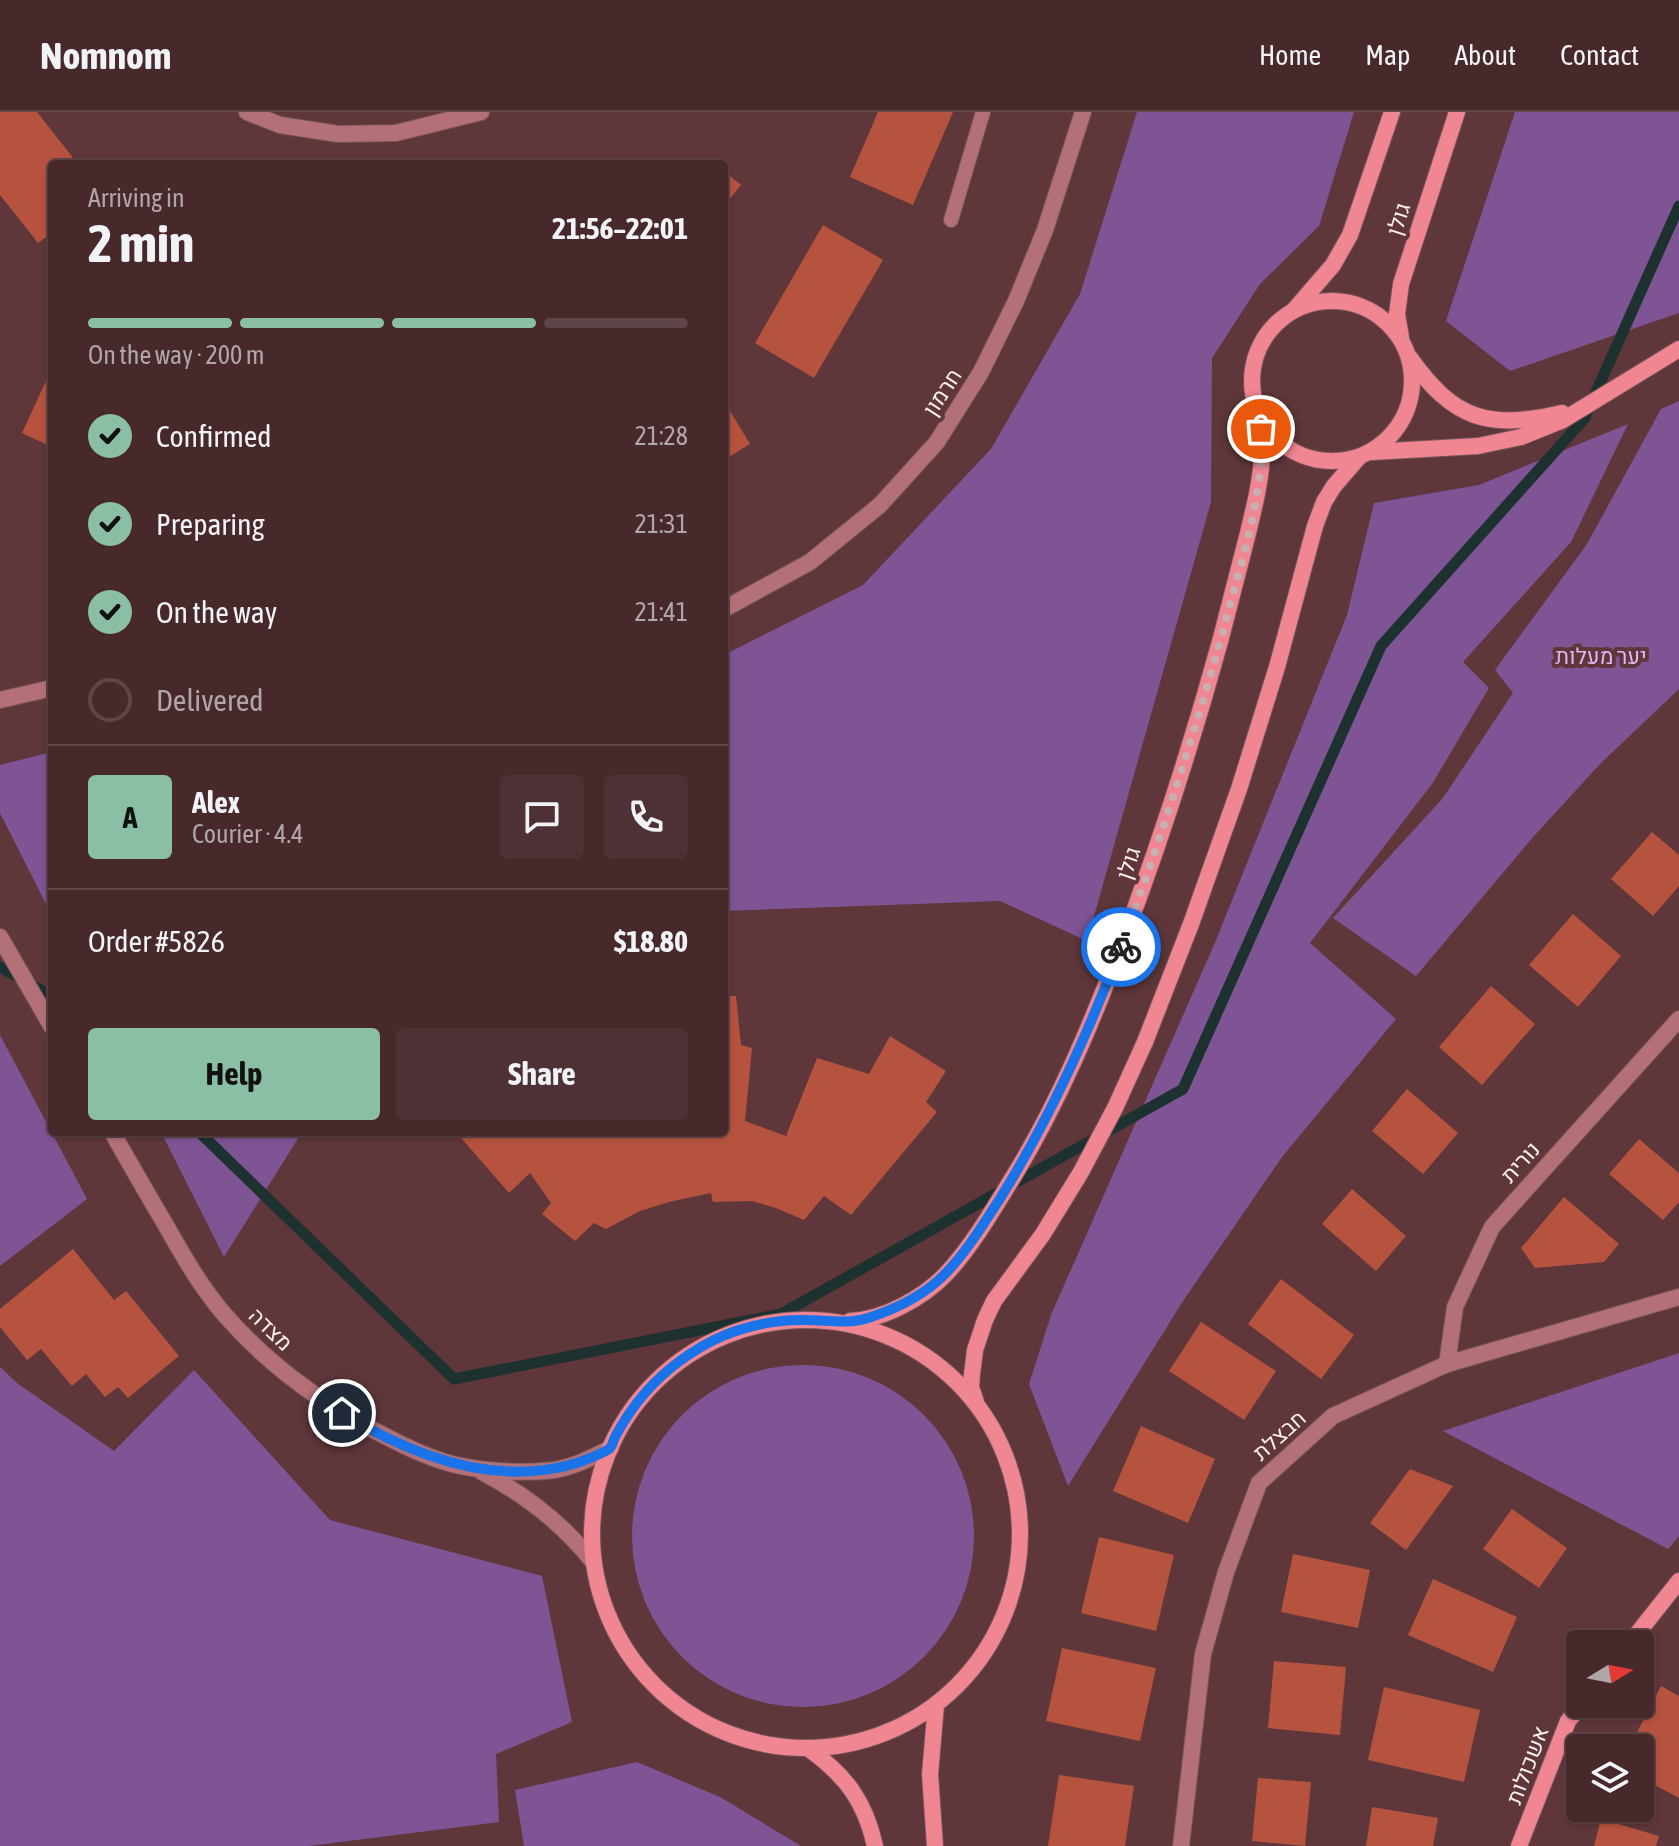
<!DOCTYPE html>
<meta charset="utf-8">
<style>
body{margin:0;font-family:"Asap Condensed",Heebo,sans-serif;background:#4e3134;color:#f1f3f6;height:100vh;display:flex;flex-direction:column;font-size:30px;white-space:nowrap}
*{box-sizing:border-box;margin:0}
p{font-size:26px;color:#b0a6a9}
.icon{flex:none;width:44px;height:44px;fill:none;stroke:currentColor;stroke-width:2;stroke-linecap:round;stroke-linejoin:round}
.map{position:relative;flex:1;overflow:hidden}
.drawer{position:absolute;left:48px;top:48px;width:680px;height:976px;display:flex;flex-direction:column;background:#47292c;border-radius:8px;box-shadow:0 2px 6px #0004,0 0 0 2px #5f4548}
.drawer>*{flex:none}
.needle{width:52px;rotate:80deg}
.fabs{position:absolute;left:1566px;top:1518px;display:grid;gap:16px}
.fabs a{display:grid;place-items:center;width:88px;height:88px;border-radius:8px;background:#47292c;box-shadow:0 2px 6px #0004,0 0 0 2px #5f4548;font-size:40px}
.pin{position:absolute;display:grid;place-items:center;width:68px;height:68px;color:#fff;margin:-34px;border:4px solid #fff;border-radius:50%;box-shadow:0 2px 8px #0007}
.courier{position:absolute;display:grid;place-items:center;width:80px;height:80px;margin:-40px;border:6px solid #1a73e8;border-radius:50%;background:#fff;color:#222;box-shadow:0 2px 10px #0007}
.overview em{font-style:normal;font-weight:700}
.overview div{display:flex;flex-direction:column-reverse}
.overview{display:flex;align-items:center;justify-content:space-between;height:136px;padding:0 40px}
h1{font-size:52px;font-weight:700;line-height:60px}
.bar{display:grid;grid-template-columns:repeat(4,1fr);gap:12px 8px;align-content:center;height:96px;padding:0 40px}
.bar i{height:10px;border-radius:6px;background:#5f4548}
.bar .current{background:#8abfa5}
.bar p{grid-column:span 4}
.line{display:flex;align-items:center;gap:20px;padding:0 40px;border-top:2px solid #5f4548}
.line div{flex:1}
.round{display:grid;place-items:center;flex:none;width:84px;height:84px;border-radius:8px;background:#4e3134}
ol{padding:0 40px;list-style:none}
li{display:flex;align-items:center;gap:24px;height:88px}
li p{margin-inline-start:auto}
li .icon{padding:8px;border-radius:50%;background:#8abfa5;color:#111;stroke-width:4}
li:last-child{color:#b0a6a9}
li i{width:44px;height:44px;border:4px solid #5f4548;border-radius:50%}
.button{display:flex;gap:16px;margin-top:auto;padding:16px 40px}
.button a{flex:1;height:92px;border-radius:8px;background:#8abfa5;color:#111;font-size:32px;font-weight:700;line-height:92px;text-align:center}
.button a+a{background:#4e3134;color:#f1f3f6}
header{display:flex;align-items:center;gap:48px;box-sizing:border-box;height:112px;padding:0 40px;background:#47292c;border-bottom:2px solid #5f4548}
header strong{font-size:38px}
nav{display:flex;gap:44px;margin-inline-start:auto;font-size:28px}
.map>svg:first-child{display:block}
.green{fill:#7e5495}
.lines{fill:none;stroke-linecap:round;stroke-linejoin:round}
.stream{stroke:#1d3130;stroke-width:11}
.building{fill:#b5533f}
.lane-casing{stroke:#785558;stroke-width:16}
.street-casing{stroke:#785558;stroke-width:18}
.secondary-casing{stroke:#785558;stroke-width:18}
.lane{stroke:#b47077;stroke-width:14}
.street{stroke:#b47077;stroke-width:16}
.secondary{stroke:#f18693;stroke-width:16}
.done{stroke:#c5b0b2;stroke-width:8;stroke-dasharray:0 14.4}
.route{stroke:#1a73e8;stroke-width:10}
.labels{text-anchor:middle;stroke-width:8;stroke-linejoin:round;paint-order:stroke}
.street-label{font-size:22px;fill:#fcf1f2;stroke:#5f373b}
.park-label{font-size:22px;fill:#deb6f5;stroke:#5f373b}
</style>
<header>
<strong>Nomnom</strong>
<nav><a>Home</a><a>Map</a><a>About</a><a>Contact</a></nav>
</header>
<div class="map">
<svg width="1679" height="1734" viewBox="0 0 1679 1734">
<rect width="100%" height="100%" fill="#5f373b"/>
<g class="green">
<polygon points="1137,0 1354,0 1319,114 1260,172 1212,246 1211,390 1087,829 1000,789 724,799 724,543 863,473 991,337 1080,182"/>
<polygon points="1515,0 1679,0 1679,201 1510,259 1446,209"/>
<polygon points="1679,289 1679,577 1600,652 1534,724 1416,864 1333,806 1443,686 1513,581 1495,558 1587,432 1661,297"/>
<polygon points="1628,312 1571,430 1463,550 1489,576 1432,672 1310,831 1396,907 1282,1045 1183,1189 1068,1374 1029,1272 1051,1203 1214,833 1347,503 1374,391 1479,373"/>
<polygon points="52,640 52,804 0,701 0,653"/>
<polygon points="0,923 87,1087 0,1154"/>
<polygon points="161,1020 302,1020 224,1145"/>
<polygon points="1679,1241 1679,1424 1668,1437 1443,1319"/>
<circle cx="803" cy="1424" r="171"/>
<polygon points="0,1255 17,1271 114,1339 194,1258 330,1408 542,1464 572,1610 496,1642 499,1710 309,1734 0,1734"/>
<polygon points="637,1650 720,1685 801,1734 524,1734 515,1678"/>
</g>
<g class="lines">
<g class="stream">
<polyline points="0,855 52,884"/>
<polyline points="199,1020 454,1267 781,1202 1183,977 1381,534 1584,307 1679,94"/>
</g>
</g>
<g class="building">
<polygon points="0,0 37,0 78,52 52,52 52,121 38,131 0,83"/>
<polygon points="878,0 953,0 913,93 850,65"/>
<polygon points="724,59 741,73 724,94"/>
<polygon points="823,113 883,148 814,266 755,231"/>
<polygon points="52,256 52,335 22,321"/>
<polygon points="724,289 750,332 724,348"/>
<polygon points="1652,720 1679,743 1679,774 1653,804 1611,767"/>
<polygon points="1573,802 1621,844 1578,895 1529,853"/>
<polygon points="1491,874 1535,912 1482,973 1439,935"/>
<polygon points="724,884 736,884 741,933 752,936 745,1009 786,1024 817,946 869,962 890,924 946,959 926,990 937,1000 851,1103 824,1084 804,1108 776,1096 752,1089 713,1090 711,1081 669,1090 640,1099 606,1117 594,1111 575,1129 542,1102 551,1091 530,1061 509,1081 456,1020 724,1020"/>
<polygon points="1407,977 1458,1021 1423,1062 1372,1019"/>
<polygon points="1639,1027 1679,1061 1679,1090 1663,1108 1609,1062"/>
<polygon points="1352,1077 1406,1124 1376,1159 1322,1112"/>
<polygon points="1564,1085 1619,1132 1604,1150 1535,1156 1521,1136"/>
<polygon points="73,1137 114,1188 126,1179 179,1244 128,1286 118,1275 105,1285 86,1262 72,1274 41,1237 27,1248 0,1215 0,1197"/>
<polygon points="1281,1167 1354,1223 1321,1267 1248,1212"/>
<polygon points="1201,1210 1276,1259 1244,1308 1169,1259"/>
<polygon points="1141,1314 1215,1347 1188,1411 1113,1379"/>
<polygon points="1410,1357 1453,1374 1406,1438 1370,1411"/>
<polygon points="1512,1397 1567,1436 1539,1476 1483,1437"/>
<polygon points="1099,1425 1174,1443 1156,1519 1081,1501"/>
<polygon points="1293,1442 1370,1458 1358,1516 1281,1500"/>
<polygon points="1433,1467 1517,1505 1493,1560 1408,1523"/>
<polygon points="1062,1536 1156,1556 1140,1629 1046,1609"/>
<polygon points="1274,1549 1346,1555 1340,1623 1268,1616"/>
<polygon points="1661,1574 1679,1584 1679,1686 1640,1665 1640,1636 1629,1636"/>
<polygon points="1384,1575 1480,1598 1464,1670 1368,1648"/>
<polygon points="1059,1663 1134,1674 1125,1734 1048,1734"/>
<polygon points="1258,1666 1311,1670 1305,1734 1252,1729"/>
<polygon points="1372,1695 1438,1706 1433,1734 1366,1734"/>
<polygon points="1601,1707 1659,1724 1656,1734 1594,1734"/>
</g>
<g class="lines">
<defs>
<polyline id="lane" points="951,108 983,0"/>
<g id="street">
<polyline points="247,0 280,13 338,22 396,21 481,0"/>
<polyline points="724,497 810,450 880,393 937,330 981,260 1016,189 1045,118 1083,0"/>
<polyline points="0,588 52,576"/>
<polyline points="0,825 52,915"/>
<path d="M 112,1020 C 129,1050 146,1080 164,1110 C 182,1142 200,1174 224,1202 C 270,1255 326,1295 389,1326 C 406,1335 426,1344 445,1350 C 474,1359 523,1362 554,1358 C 574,1355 593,1345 611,1336"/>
<polyline points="1447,1252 1455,1195 1492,1115 1679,907"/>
<path d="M 482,1360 C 526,1383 564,1413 594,1451"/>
<polyline points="1181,1734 1203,1542 1226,1460 1259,1371 1333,1304 1447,1252 1679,1185"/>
</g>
<g id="secondary">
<circle cx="1332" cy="269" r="80"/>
<polyline points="1295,197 1333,153 1350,123 1392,0"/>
<polyline points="1401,225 1397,202 1401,172 1457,0"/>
<path d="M 1410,246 C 1454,308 1488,318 1562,301"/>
<polyline points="1372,340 1478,334 1521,325 1563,308 1679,237"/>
<circle cx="806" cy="1422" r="214"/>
<path d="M 850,1209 C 883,1208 923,1186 946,1162 C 973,1133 994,1096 1015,1062 C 1060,988 1093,908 1124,826 C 1161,728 1193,628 1221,526 C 1230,491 1239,456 1248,421 C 1254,396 1261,369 1262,343 C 1263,327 1260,311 1257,295"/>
<polyline points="976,1290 971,1275 972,1262 975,1238 985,1208 994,1189 1043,1122 1081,1060 1115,996 1145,930 1191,812 1239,677 1277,555 1315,414 1324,390 1334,374 1359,345"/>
<polyline points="1629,1532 1679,1469"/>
<path d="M 809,1637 C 846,1664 865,1689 875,1734"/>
<polyline points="935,1734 930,1662 936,1593"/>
<polyline points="1519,1734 1568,1609 1582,1592"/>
</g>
</defs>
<use href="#lane" class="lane-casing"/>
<use href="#street" class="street-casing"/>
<use href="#secondary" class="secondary-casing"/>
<use href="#lane" class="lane"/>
<use href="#street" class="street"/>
<use href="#secondary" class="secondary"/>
</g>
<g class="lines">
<path class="done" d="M 1121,835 C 1162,724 1198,611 1229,497 C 1244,441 1265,374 1261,317"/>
<path class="route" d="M 342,1301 C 412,1344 495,1376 577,1351 C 585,1348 605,1341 610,1336 C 613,1333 613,1329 615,1325 C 620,1316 625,1307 631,1299 C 649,1273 674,1251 701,1235 C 731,1217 771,1207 806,1208 C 828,1208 850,1213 871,1205 C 898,1196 924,1183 944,1163 C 966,1141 984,1111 1001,1085 C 1050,1006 1088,922 1121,835"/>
</g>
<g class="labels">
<g class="street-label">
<text transform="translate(1398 107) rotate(-72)" y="8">גולן</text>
<text transform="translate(942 280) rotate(-57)" y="8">חרמון</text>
<text transform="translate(1128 751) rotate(-71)" y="8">גולן</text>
<text transform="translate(1520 1050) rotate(-48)" y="8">נורית</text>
<text transform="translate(271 1217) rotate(44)" y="8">מצדה</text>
<text transform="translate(1279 1323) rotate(-42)" y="8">חבצלת</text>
<text transform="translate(1527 1653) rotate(-69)" y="8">אשכולות</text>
</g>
<g class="park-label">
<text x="1601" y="552">יער מעלות</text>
</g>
</g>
</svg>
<div class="fabs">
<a><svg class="needle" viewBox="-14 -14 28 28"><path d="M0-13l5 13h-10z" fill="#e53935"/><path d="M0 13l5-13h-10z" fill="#b0a6a9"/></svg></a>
<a><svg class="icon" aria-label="layers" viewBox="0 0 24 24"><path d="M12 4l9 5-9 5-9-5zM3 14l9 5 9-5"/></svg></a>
</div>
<div class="pin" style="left:1261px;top:317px;background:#ea580c"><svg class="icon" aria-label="bag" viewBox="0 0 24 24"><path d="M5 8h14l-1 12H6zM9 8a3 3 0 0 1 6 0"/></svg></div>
<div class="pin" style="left:342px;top:1301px;background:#1f2937"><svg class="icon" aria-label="home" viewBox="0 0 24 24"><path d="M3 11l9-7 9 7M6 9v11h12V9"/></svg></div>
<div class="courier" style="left:1121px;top:835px"><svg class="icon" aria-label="bike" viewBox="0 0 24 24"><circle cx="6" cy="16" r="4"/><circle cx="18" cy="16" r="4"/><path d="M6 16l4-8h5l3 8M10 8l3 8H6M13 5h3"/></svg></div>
<section class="drawer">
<div class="overview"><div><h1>2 min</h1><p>Arriving in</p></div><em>21:56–22:01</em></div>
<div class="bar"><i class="current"></i><i class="current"></i><i class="current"></i><i></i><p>On the way · 200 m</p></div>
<ol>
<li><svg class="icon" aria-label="check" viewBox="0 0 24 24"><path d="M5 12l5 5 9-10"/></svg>Confirmed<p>21:28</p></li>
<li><svg class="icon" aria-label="check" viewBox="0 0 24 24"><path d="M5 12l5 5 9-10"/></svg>Preparing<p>21:31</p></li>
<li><svg class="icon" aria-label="check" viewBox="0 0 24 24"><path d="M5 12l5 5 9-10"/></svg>On the way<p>21:41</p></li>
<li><i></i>Delivered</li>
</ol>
<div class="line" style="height:144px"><b class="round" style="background:#8abfa5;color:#111">A</b><div><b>Alex</b><p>Courier · 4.4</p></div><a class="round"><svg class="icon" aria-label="chat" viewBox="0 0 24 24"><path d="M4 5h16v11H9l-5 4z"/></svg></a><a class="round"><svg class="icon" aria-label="phone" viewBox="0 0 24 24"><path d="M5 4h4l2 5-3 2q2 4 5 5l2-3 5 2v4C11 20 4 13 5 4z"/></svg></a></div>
<div class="line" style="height:104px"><div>Order #5826</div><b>$18.80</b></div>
<div class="button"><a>Help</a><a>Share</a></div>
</section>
</div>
